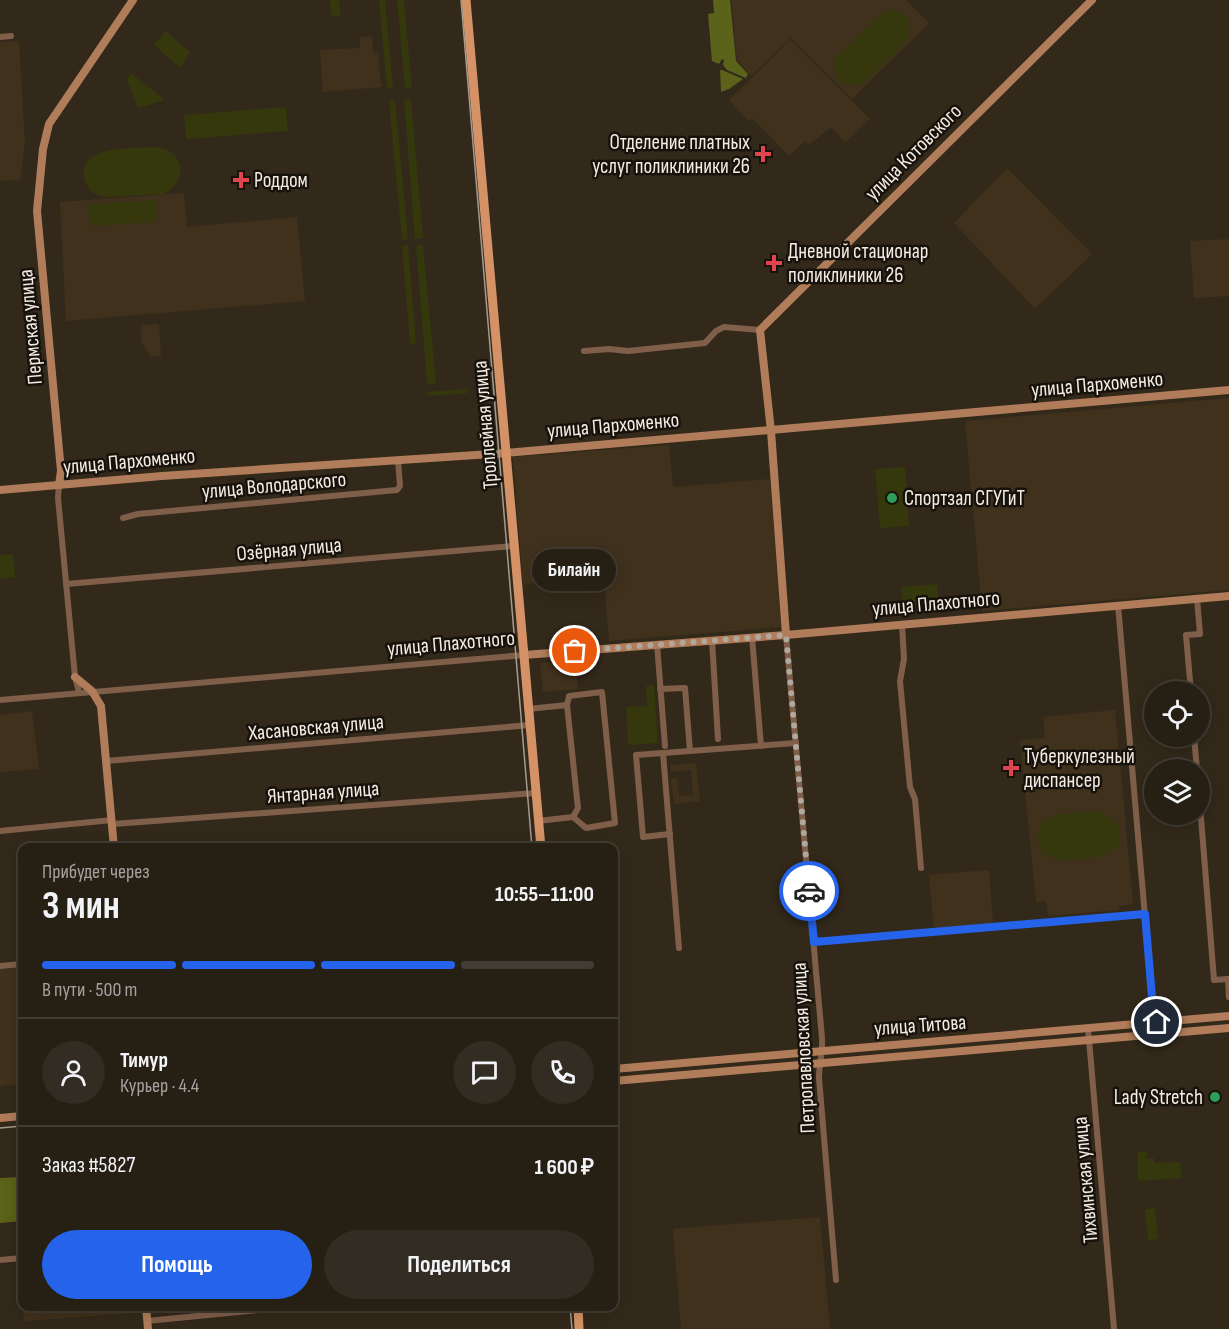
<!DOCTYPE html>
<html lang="ru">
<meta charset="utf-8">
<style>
body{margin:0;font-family:"Sofia Sans Condensed",sans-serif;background:#322c22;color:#f1f3f6;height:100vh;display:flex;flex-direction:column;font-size:22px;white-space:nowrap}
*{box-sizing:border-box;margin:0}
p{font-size:20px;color:#a4a2a0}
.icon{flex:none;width:33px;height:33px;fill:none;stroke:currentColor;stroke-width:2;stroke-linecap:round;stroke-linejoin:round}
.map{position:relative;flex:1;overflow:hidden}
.side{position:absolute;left:18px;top:843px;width:600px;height:468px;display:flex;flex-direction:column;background:#261f14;border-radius:12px;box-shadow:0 3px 15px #0003,0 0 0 2px #423d34}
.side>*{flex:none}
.buttons{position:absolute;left:1144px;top:681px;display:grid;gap:12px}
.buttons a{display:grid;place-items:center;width:66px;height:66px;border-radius:50%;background:#261f14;box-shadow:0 3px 15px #0003,0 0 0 2px #423d34;font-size:30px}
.pin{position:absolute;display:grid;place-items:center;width:51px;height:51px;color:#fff;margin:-26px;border:3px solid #fff;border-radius:50%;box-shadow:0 2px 6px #0007}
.courier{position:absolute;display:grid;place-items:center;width:60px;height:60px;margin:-30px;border:4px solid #2563eb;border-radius:50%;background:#fff;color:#222;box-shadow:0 2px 8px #0007}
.bubble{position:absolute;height:42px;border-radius:21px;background:#261f14;box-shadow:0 3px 15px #0003,0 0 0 2px #423d34;font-size:20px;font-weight:700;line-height:42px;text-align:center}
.headline em{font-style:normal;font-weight:700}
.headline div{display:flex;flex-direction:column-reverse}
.headline{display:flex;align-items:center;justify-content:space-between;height:102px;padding:0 24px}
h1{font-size:39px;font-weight:700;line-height:45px}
.bar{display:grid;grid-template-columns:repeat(4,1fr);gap:9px 6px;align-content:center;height:72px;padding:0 24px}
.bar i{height:8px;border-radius:4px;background:#423d34}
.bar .selected{background:#2563eb}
.bar p{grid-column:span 4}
.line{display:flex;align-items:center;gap:15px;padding:0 24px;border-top:2px solid #423d34}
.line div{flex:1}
.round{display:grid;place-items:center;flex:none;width:63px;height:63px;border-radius:32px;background:#322c22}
.action{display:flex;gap:12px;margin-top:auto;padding:12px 24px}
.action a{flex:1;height:69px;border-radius:36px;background:#2563eb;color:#fff;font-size:24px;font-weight:700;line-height:69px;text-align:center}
.action a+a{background:#322c22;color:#f1f3f6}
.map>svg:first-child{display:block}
.built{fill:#40311c}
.green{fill:#34380c}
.forest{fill:#5b6219}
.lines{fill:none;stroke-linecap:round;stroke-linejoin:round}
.street{stroke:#805f4a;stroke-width:6}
.secondary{stroke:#b07c5a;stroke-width:8}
.primary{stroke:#d59266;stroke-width:9}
.tram{stroke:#a49b8f;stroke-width:1.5}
.done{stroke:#b0a89d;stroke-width:6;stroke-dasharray:0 10.8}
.route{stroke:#2563eb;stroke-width:8}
.health-dot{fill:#e0444e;stroke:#17120c;stroke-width:2}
.leisure-dot{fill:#2e9e5b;stroke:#17120c;stroke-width:2}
.labels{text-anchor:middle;stroke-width:5;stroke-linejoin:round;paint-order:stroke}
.poi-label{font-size:21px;fill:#f4ece3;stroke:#17120c;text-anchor:start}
.street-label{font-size:21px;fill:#f4ece3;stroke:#17120c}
</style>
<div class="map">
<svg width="1229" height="1329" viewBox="0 0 1229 1329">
<rect width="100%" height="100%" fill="#33291a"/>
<g class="built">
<polygon points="731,0 906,0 929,23 852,99 791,38 751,76 737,60"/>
<polygon points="372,36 373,53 378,53 381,87 323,92 320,50 360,48 359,37"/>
<polygon points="790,40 870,119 845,142 831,127 809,145 805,141 789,156 752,118 749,121 729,100"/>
<polygon points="19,41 25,143 20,180 0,181 0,42"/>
<polygon points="1007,168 1092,254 1035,309 954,223"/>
<polygon points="184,193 187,227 297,217 305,301 66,321 60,202"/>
<polygon points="1229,239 1229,296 1194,298 1190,241"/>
<polygon points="159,324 161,356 151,357 141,341 141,325"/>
<polygon points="1229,398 1229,590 982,611 965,421"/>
<polygon points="669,445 673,487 770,479 781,627 609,641 604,579 523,584 513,457"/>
<polygon points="575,660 578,689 543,692 540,663"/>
<polygon points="1115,710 1133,904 1119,906 1119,910 1048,916 1046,901 1036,902 1020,740 1045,738 1043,717"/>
<polygon points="32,711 39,769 0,772 0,715"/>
<polygon points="696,763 700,801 674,804 671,779 677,778 679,796 693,795 691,770 671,772 670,765"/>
<polygon points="989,870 993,923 934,929 929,875"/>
<polygon points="22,967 22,1084 0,1086 0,969"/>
<polygon points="820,1217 830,1329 681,1329 673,1229"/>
<polygon points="22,1260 22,1306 135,1307 135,1313 24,1321 18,1261"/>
</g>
<g class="green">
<polygon points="330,0 339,0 341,15 331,16"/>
<polygon points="379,0 385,0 393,88 387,89"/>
<polygon points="397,0 404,0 412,88 405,89"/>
<path d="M 891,10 C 903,11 915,23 908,36 C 904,46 871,76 861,83 C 842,90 828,73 837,56 L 883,12 Z"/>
<polygon points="166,31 190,52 180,68 154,45"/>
<polygon points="131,73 165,100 138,108 127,80"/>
<polygon points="404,99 411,99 423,238 415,239"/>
<polygon points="395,100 408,239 402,240 389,101"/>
<polygon points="286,107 288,131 186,139 184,115"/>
<path d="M 154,147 C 184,148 191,182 163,194 L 105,197 C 96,195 87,190 85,180 C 75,144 133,149 154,147 Z"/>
<polygon points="155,200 156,222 90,226 88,205"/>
<polygon points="408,245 416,343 410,344 402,246"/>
<polygon points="416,245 423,245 436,384 427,384"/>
<polygon points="467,389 468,393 430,396 426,392"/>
<polygon points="905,467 909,526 880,528 875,469"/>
<polygon points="13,554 15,577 0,579 0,555"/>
<polygon points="937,584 939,604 903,607 901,587"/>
<polygon points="654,685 658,743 628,745 626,707 647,706 646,686"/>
<path d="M 1094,812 C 1104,812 1113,816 1117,825 C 1130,852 1101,857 1082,859 C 1065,860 1039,863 1038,838 C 1037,809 1075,813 1094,812 Z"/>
<polygon points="1147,1151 1147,1159 1154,1158 1154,1163 1180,1162 1182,1178 1138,1181 1138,1152"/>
<polygon points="1155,1208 1158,1239 1148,1240 1145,1209"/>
</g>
<g class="forest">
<polygon points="713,0 730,0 736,61 748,74 746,78 727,70 723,65 724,60 722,59 719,64 712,61 708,14 714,13"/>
<polygon points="720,70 722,70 743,79 729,89 721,92"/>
<polygon points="22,1177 22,1221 0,1223 0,1178"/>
</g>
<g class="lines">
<g class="street">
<polyline points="0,37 11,36"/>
<polyline points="584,351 609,349 628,351 705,343 716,331 724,327 760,330"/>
<polyline points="59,485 58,498 75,677 79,692"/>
<polyline points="123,518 138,514 397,490 400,486 398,460"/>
<polyline points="66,584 514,546"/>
<polyline points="1118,605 1153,1009 1157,1022"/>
<polyline points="902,624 904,659 900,681 910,787 915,799 921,868"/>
<path d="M 786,635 L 822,1038 C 823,1052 819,1064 819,1078 L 836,1280"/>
<polyline points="752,637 761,746"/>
<polyline points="712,640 718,739"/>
<polyline points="657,644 665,746"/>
<polyline points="660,689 685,688 690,751"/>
<polyline points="1191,692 1186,635 1200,634 1197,599"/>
<polyline points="0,700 524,655"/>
<polyline points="567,705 569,696 602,692 615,823 586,828 573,817"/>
<polyline points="528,709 567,705 578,808 573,817 538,821"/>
<polyline points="1194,736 1197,770"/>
<polyline points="663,753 636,755 643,837 670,834"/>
<polyline points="106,761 530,725"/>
<polyline points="1200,805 1214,980 1228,979 1229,997"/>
<polyline points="113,824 536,793"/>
<polyline points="0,831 112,820"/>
<polyline points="814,942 1145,914"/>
<polyline points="679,948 663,753 796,743"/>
<polyline points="0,966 22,964"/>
<polyline points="1088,1028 1114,1329"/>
<polyline points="0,1260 22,1258"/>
<polyline points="147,1321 299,1306"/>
</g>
<g class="secondary">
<polyline points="59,485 61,471 37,211 43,149 49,124 133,0"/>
<polyline points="0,490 162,476 506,453 1229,390"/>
<polyline points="786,635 771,431 760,330 1092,0"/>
<polyline points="524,655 786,635 1229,596"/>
<polyline points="75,677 92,691 101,706 114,848"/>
<polyline points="614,1069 1229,1016"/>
<polyline points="614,1081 1229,1028"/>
<polyline points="0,1118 22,1116"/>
<polyline points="146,1306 148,1329"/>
</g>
<g class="primary">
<polyline points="466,0 541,848"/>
<polyline points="578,1306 579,1329"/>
</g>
<g class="tram">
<polyline points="461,0 532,848"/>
<polyline points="0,1128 22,1126"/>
<polyline points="570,1306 572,1329"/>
</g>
</g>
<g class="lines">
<polyline class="done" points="575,651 786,635 809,891"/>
<polyline class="route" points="809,891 814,942 1145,914 1153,1009 1157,1022"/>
</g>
<g class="health-dot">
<path d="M760 145h6v6h6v6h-6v6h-6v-6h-6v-6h6z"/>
<path d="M238 171h6v6h6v6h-6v6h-6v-6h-6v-6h6z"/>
<path d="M771 254h6v6h6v6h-6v6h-6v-6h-6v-6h6z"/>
<path d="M1008 759h6v6h6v6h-6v6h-6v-6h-6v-6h6z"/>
</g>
<g class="leisure-dot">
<circle cx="892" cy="498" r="6"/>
<circle cx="1215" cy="1097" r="6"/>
</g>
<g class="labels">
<g class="poi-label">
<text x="750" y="149" text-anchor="end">Отделение платных<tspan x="750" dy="24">услуг поликлиники 26</tspan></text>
<text x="254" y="187">Роддом</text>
<text x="788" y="258">Дневной стационар<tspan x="788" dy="24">поликлиники 26</tspan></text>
<text x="904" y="505">Спортзал СГУГиТ</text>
<text x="1024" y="763">Туберкулезный<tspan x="1024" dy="24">диспансер</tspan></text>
<text x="1203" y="1104" text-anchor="end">Lady Stretch</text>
</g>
<g class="street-label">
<text transform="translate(913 152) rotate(-45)" y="7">улица Котовского</text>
<text transform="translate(30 327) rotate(-95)" y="7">Пермская улица</text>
<text transform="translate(1097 384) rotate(-5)" y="7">улица Пархоменко</text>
<text transform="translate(485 425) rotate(-95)" y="7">Троллейная улица</text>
<text transform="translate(613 425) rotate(-5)" y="7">улица Пархоменко</text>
<text transform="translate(129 461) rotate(-5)" y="7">улица Пархоменко</text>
<text transform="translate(274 485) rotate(-5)" y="7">улица Володарского</text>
<text transform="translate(289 549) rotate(-5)" y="7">Озёрная улица</text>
<text transform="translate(936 603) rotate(-5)" y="7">улица Плахотного</text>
<text transform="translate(451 643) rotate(-5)" y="7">улица Плахотного</text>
<text transform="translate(316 727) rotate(-5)" y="7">Хасановская улица</text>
<text transform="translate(323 792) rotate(-4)" y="7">Янтарная улица</text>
<text transform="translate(920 1025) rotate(-4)" y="7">улица Титова</text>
<text transform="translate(803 1048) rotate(-93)" y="7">Петропавловская улица</text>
<text transform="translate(1085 1180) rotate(-95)" y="7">Тихвинская улица</text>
</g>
</g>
</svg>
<div class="buttons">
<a><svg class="icon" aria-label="locate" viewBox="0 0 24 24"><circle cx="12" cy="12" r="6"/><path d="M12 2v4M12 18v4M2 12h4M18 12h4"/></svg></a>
<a><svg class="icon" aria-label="layers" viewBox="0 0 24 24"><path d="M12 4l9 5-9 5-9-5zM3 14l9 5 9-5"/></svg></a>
</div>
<div class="pin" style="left:575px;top:651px;background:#ea580c"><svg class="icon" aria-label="bag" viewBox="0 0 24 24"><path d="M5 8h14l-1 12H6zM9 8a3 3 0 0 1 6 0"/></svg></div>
<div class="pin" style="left:1157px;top:1022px;background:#1f2937"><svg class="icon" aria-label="home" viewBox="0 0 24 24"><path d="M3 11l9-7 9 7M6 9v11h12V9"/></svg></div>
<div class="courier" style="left:809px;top:891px"><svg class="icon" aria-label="car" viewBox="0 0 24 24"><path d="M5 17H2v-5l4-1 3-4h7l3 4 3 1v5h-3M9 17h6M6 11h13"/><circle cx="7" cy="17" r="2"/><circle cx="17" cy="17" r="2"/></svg></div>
<div class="bubble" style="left:532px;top:549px;width:84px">Билайн</div>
<section class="side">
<div class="headline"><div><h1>3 мин</h1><p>Прибудет через</p></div><em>10:55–11:00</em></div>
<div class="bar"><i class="selected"></i><i class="selected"></i><i class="selected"></i><i></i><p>В пути · 500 m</p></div>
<div class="line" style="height:108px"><a class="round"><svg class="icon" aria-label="person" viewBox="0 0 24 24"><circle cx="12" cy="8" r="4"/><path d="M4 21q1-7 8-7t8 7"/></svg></a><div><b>Тимур</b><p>Курьер · 4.4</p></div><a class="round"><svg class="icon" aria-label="chat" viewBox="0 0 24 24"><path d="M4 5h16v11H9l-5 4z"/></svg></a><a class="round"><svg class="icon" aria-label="phone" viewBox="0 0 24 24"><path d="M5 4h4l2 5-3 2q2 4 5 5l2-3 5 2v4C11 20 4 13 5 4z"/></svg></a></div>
<div class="line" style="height:78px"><div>Заказ #5827</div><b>1 600 ₽</b></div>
<div class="action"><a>Помощь</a><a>Поделиться</a></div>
</section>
</div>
